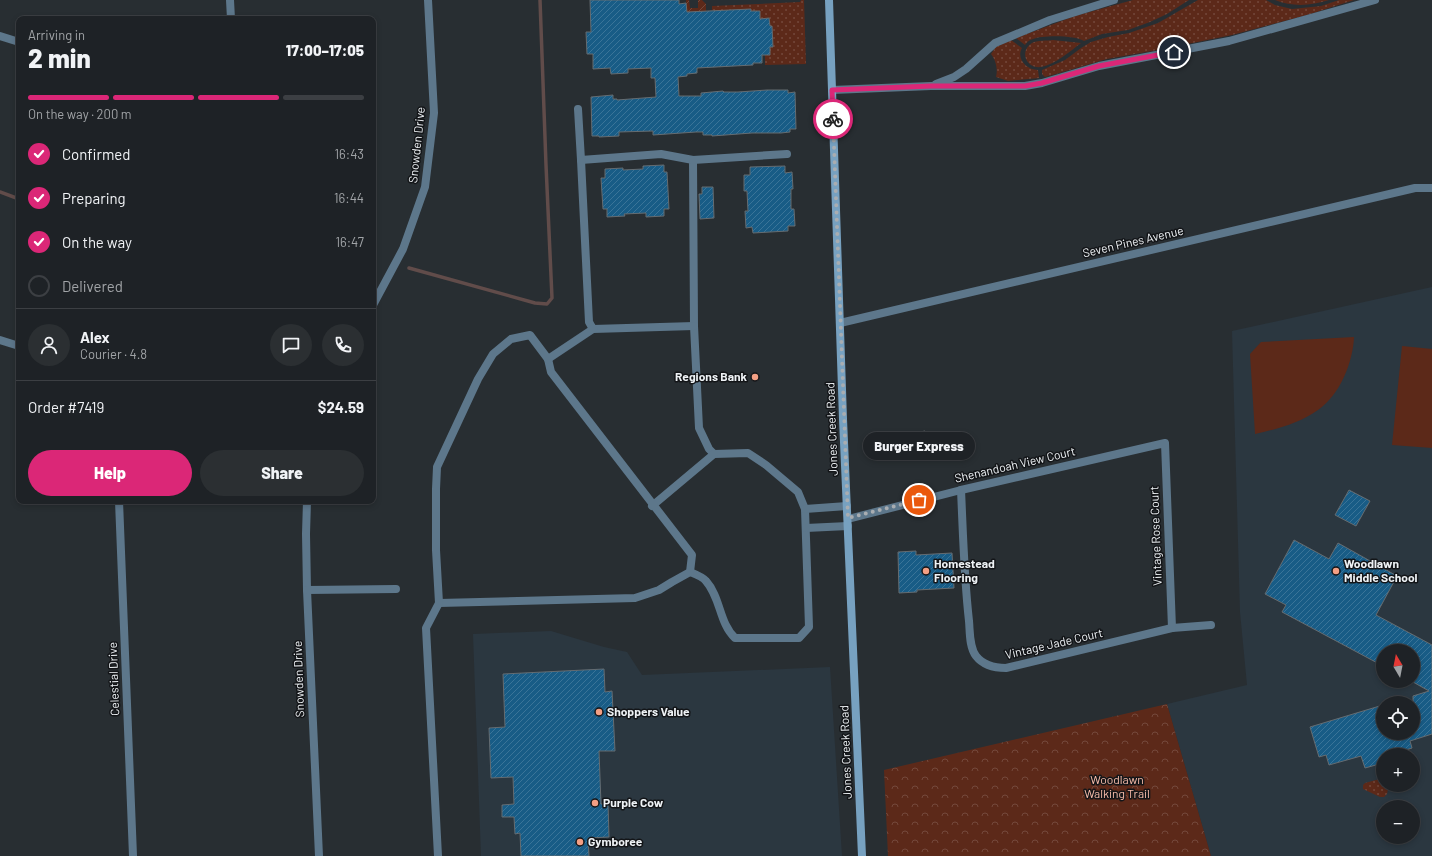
<!DOCTYPE html>
<meta charset="utf-8">
<style>
body{margin:0;font-family:Barlow,sans-serif;background:#2b2f32;color:#f1f3f6;height:100vh;display:flex;flex-direction:column;font-size:15px;white-space:nowrap}
*{box-sizing:border-box;margin:0}
p{font-size:13px;color:#a1a4a7}
.icon{flex:none;width:22px;height:22px;fill:none;stroke:currentColor;stroke-width:2;stroke-linecap:round;stroke-linejoin:round}
.map{position:relative;flex:1;overflow:hidden}
.sheet{position:absolute;left:16px;top:16px;width:360px;height:488px;display:flex;flex-direction:column;background:#1e2226;border-radius:8px;box-shadow:0 2px 6px #0003,0 0 0 1px #3c3f43}
.sheet>*{flex:none}
.needle{width:26px;rotate:350deg}
.fabs{position:absolute;left:1376px;top:644px;display:grid;gap:8px}
.fabs a{display:grid;place-items:center;width:44px;height:44px;border-radius:50%;background:#1e2226;box-shadow:0 2px 6px #0003,0 0 0 1px #3c3f43;font-size:20px}
.pin{position:absolute;display:grid;place-items:center;width:34px;height:34px;color:#fff;margin:-17px;border:2px solid #fff;border-radius:50%;box-shadow:0 1px 4px #0007}
.courier{position:absolute;display:grid;place-items:center;width:40px;height:40px;margin:-20px;border:3px solid #db2777;border-radius:50%;background:#fff;color:#222;box-shadow:0 1px 5px #0007}
.bubble{position:absolute;height:28px;border-radius:14px;background:#1e2226;box-shadow:0 2px 6px #0003,0 0 0 1px #3c3f43;font-size:13px;font-weight:800;line-height:28px;text-align:center}
.overview em{font-style:normal;font-weight:800}
.overview div{display:flex;flex-direction:column-reverse}
.overview{display:flex;align-items:center;justify-content:space-between;height:68px;padding:0 12px}
h1{font-size:26px;font-weight:800;line-height:30px}
.bar{display:grid;grid-template-columns:repeat(4,1fr);gap:6px 4px;align-content:center;height:48px;padding:0 12px}
.bar i{height:5px;border-radius:3px;background:#3c3f43}
.bar .selected{background:#db2777}
.bar p{grid-column:span 4}
.line{display:flex;align-items:center;gap:10px;padding:0 12px;border-top:1px solid #3c3f43}
.line div{flex:1}
.round{display:grid;place-items:center;flex:none;width:42px;height:42px;border-radius:21px;background:#2b2f32}
ol{padding:0 12px;list-style:none}
li{display:flex;align-items:center;gap:12px;height:44px}
li p{margin-inline-start:auto}
li .icon{padding:4px;border-radius:50%;background:#db2777;color:#fff;stroke-width:4}
li:last-child{color:#a1a4a7}
li i{width:22px;height:22px;border:2px solid #3c3f43;border-radius:50%}
.button{display:flex;gap:8px;margin-top:auto;padding:8px 12px}
.button a{flex:1;height:46px;border-radius:24px;background:#db2777;color:#fff;font-size:16px;font-weight:800;line-height:46px;text-align:center}
.button a+a{background:#2b2f32;color:#f1f3f6}
.map>svg:first-child{display:block}
.built{fill:#2b3740;fill-rule:evenodd}
.grass{fill:url(#grass-dots)}
.park{fill:url(#park-crowns)}
.garden{fill:url(#garden-furrows)}
.pitch{fill:#5c2919}
.lines{fill:none;stroke-linecap:round;stroke-linejoin:round}
.stream{stroke:#614c4a;stroke-width:3.5}
.building{fill:url(#building-hatch);stroke:#656c71}
.street{stroke:#5d778b;stroke-width:8}
.secondary{stroke:#77a1c0;stroke-width:8}
.done{stroke:#a9adb1;stroke-width:4;stroke-dasharray:0 7.2}
.route{stroke:#db2777;stroke-width:5}
.poi-dot{fill:#f39f84;stroke:#131518;stroke-width:1.5}
.labels{text-anchor:middle;stroke-width:3;stroke-linejoin:round;paint-order:stroke}
.street-label{font-size:12px;fill:#eef2f5;stroke:#131518}
.poi-label{font-size:12px;font-weight:bold;fill:#eef2f5;stroke:#131518;text-anchor:start}
.park-label{font-size:12px;fill:#f9bdaa;stroke:#131518}
</style>
<div class="map">
<svg width="1432" height="856" viewBox="0 0 1432 856">
<defs>
<pattern id="grass-dots" width="8" height="8" patternUnits="userSpaceOnUse"><rect width="8" height="8" fill="#5c2919"/><path d="M2 2h.1M6 6h.1" fill="none" stroke="#74483b" stroke-width="1.8" stroke-linecap="round"/></pattern>
<pattern id="park-crowns" width="20" height="18" patternUnits="userSpaceOnUse"><rect width="20" height="18" fill="#5c2919"/><path d="M2 6a3 3 0 1 1 6 0M12 15a3 3 0 1 1 6 0" fill="none" stroke="#74483b"/></pattern>
<pattern id="garden-furrows" width="10" height="10" patternUnits="userSpaceOnUse"><rect width="10" height="10" fill="#5c2919"/><path d="M-1 1l2-2M0 10L10 0M9 11l2-2" fill="none" stroke="#74483b"/></pattern>
<pattern id="building-hatch" width="6" height="6" patternUnits="userSpaceOnUse"><rect width="6" height="6" fill="#185c86"/><path d="M-1 1l2-2M0 6l6-6M5 7l2-2" fill="none" stroke="#3a7498"/></pattern>
</defs>
<rect width="100%" height="100%" fill="#282e32"/>
<g class="built">
<path d="M 1432,287 L 1432,856 L 1211,856 L 1167,704 L 1247,685 L 1240,612 L 1232,331 ZM 1383,651 L 1413,651 L 1413,681 L 1383,681 ZM 1383,703 L 1413,703 L 1413,733 L 1383,733 ZM 1383,755 L 1413,755 L 1413,785 L 1383,785 ZM 1383,807 L 1413,807 L 1413,837 L 1383,837 Z"/>
<polygon points="551,631 604,647 627,652 642,675 830,667 842,856 481,856 473,634"/>
</g>
<g class="grass">
<path d="M 801,0 L 804,0 L 806,64 L 765,65 L 765,55 L 770,55 L 770,47 L 773,46 L 772,26 L 770,26 L 769,18 L 760,19 L 760,11 L 751,11 L 751,9 C 738,10 726,9 714,13 L 714,10 L 712,10 L 712,6 L 800,2 Z"/>
<path d="M 1133,0 L 1189,0 L 1167,14 L 1150,22 L 1128,30 L 1102,34 L 1084,41 C 1076,35 1042,35 1033,39 C 1029,40 1027,42 1025,45 L 1016,38 L 1075,16 Z"/>
<polygon points="1198,0 1266,0 1275,5 1292,9 1321,6 1339,0 1354,0 1307,15 1232,35 1163,49 1107,59 1049,76 1045,77 1042,74 1042,70 1065,60 1081,48 1091,42 1108,37 1129,33 1158,23"/>
<path d="M 1275,0 L 1329,0 C 1311,6 1292,7 1275,0 Z"/>
<path d="M 1011,40 L 1022,48 C 1016,58 1026,70 1038,70 L 1039,78 L 1008,81 L 996,77 C 998,70 996,60 991,54 L 996,47 Z"/>
<path d="M 1053,40 L 1081,43 C 1069,52 1056,64 1041,67 C 1026,69 1019,51 1032,43 C 1037,40 1047,41 1053,40 Z"/>
<polygon points="1383,778 1383,785 1389,785 1387,794 1384,797 1380,797 1363,789 1363,785 1365,783"/>
</g>
<polygon class="park" points="1167,704 1211,856 888,856 884,770"/>
<polygon class="garden" points="686,0 689,0 690,8 698,8 698,0 702,0 706,4 706,11 703,11 702,13 687,21"/>
<g class="pitch">
<path d="M 1354,337 C 1353,362 1340,395 1318,410 C 1300,423 1277,429 1255,434 L 1250,354 L 1261,342 Z"/>
<polygon points="1402,346 1432,349 1432,448 1392,445"/>
</g>
<g class="lines">
<g class="stream">
<polyline points="0,192 19,199"/>
<polyline points="409,268 535,303 547,304 552,298 546,165 540,0"/>
</g>
</g>
<g class="building">
<polygon points="590,0 679,0 679,4 686,3 687,12 751,9 751,11 760,11 760,19 769,18 770,26 772,26 773,47 770,47 770,55 762,55 762,63 753,63 753,65 697,68 697,73 687,74 687,76 678,77 679,96 701,96 701,93 723,91 724,92 738,92 767,90 788,90 788,93 795,92 796,129 790,129 790,132 781,133 752,133 712,136 712,135 703,135 703,132 696,132 653,135 653,131 619,132 619,136 599,137 599,136 592,136 591,97 613,95 613,99 617,99 617,100 656,97 655,78 651,78 651,68 628,69 628,73 611,74 610,68 593,69 593,54 587,54 586,32 591,32"/>
<polygon points="664,165 664,172 667,172 669,209 664,209 664,216 646,217 646,213 624,214 625,216 607,217 607,209 603,209 601,178 605,178 605,169 623,168 623,170 643,169 643,166"/>
<polygon points="785,166 785,173 792,172 793,189 791,189 791,209 794,209 795,226 788,226 788,231 753,233 752,227 746,228 745,211 748,211 747,191 744,191 744,175 750,175 750,167"/>
<polygon points="702,187 713,187 714,218 700,219 699,194 702,194"/>
<polygon points="925,431 930,451 887,460 883,442 897,440 896,437"/>
<polygon points="1349,490 1370,501 1356,526 1335,515"/>
<polygon points="1294,540 1329,559 1338,543 1397,576 1376,615 1432,645 1432,734 1410,741 1412,748 1390,755 1383,755 1383,763 1365,768 1361,756 1329,765 1326,755 1319,757 1310,727 1383,705 1383,733 1413,733 1413,696 1429,691 1413,682 1413,651 1383,651 1383,666 1282,612 1286,605 1265,594"/>
<polygon points="916,551 916,555 952,553 954,588 917,590 917,592 899,593 898,552"/>
<polygon points="604,669 605,692 612,691 615,751 599,751 601,804 608,804 609,837 588,838 589,856 521,856 520,833 515,834 514,817 502,817 502,805 514,804 513,777 491,778 489,728 505,727 503,674"/>
</g>
<g class="lines">
<g class="street">
<polyline points="230,0 231,19"/>
<polyline points="0,36 19,42"/>
<polyline points="936,84 954,77 966,69 995,43 1050,20 1114,0"/>
<polyline points="832,90 931,86 1025,86 1042,83 1099,66 1229,41 1375,0"/>
<path d="M 578,109 L 581,160 L 661,154 L 693,160 L 694,326 L 699,428 L 709,449 L 714,454 L 748,453 L 766,465 L 798,492 L 805,509 L 809,627 L 799,638 L 735,638 C 719,623 721,598 706,581 C 703,577 695,574 690,572"/>
<polyline points="581,160 589,322 593,329 694,326"/>
<polyline points="693,160 787,154"/>
<polyline points="373,305 403,249 425,187 434,113 428,0"/>
<polyline points="840,323 1415,188 1432,188"/>
<polyline points="0,340 19,346"/>
<path d="M 961,490 C 963,533 964,577 969,621 C 970,631 969,647 976,656 C 983,665 995,668 1006,668 L 1172,628 L 1211,625"/>
<polyline points="119,501 133,856"/>
<polyline points="307,501 306,534 307,590 319,856"/>
<polyline points="652,506 714,454"/>
<polyline points="805,509 847,506"/>
<polyline points="848,519 961,490 1165,443 1172,628"/>
<polyline points="806,528 848,526"/>
<polyline points="307,590 396,589"/>
<polyline points="439,603 635,598 659,590 672,582 690,572 692,555 551,372 548,359"/>
<polyline points="438,856 426,628 439,603 436,550 436,489 437,467 478,379 493,354 511,339 530,335 548,359 593,329"/>
</g>
<polyline class="secondary" points="829,0 843,419 862,856"/>
</g>
<g class="lines">
<polyline class="done" points="833,119 848,518 919,500"/>
<polyline class="route" points="833,119 832,90 931,86 1025,86 1042,83 1099,66 1174,52"/>
</g>
<g class="poi-dot">
<circle cx="755" cy="377" r="4"/>
<circle cx="926" cy="571" r="4"/>
<circle cx="1336" cy="571" r="4"/>
<circle cx="599" cy="712" r="4"/>
<circle cx="595" cy="803" r="4"/>
<circle cx="580" cy="842" r="4"/>
</g>
<g class="labels">
<g class="street-label">
<text transform="translate(417 145) rotate(-84)" y="4">Snowden Drive</text>
<text transform="translate(1133 242) rotate(-13)" y="4">Seven Pines Avenue</text>
<text transform="translate(832 429) rotate(-92)" y="4">Jones Creek Road</text>
<text transform="translate(1015 465) rotate(-13)" y="4">Shenandoah View Court</text>
<text transform="translate(1156 536) rotate(-92)" y="4">Vintage Rose Court</text>
<text transform="translate(1054 644) rotate(-13)" y="4">Vintage Jade Court</text>
<text transform="translate(114 679) rotate(-92)" y="4">Celestial Drive</text>
<text transform="translate(299 679) rotate(-92)" y="4">Snowden Drive</text>
<text transform="translate(846 752) rotate(-92)" y="4">Jones Creek Road</text>
</g>
<g class="poi-label">
<text x="747" y="381" text-anchor="end">Regions Bank</text>
<text x="934" y="568">Homestead<tspan x="934" dy="14">Flooring</tspan></text>
<text x="1344" y="568">Woodlawn<tspan x="1344" dy="14">Middle School</tspan></text>
<text x="607" y="716">Shoppers Value</text>
<text x="603" y="807">Purple Cow</text>
<text x="588" y="846">Gymboree</text>
</g>
<g class="park-label">
<text x="1117" y="784">Woodlawn<tspan x="1117" dy="14">Walking Trail</tspan></text>
</g>
</g>
</svg>
<div class="fabs">
<a><svg class="needle" viewBox="-14 -14 28 28"><path d="M0-13l5 13h-10z" fill="#e53935"/><path d="M0 13l5-13h-10z" fill="#a1a4a7"/></svg></a>
<a><svg class="icon" aria-label="locate" viewBox="0 0 24 24"><circle cx="12" cy="12" r="6"/><path d="M12 2v4M12 18v4M2 12h4M18 12h4"/></svg></a>
<a>+</a>
<a>−</a>
</div>
<div class="pin" style="left:919px;top:500px;background:#ea580c"><svg class="icon" aria-label="bag" viewBox="0 0 24 24"><path d="M5 8h14l-1 12H6zM9 8a3 3 0 0 1 6 0"/></svg></div>
<div class="pin" style="left:1174px;top:52px;background:#1f2937"><svg class="icon" aria-label="home" viewBox="0 0 24 24"><path d="M3 11l9-7 9 7M6 9v11h12V9"/></svg></div>
<div class="courier" style="left:833px;top:119px"><svg class="icon" aria-label="bike" viewBox="0 0 24 24"><circle cx="6" cy="16" r="4"/><circle cx="18" cy="16" r="4"/><path d="M6 16l4-8h5l3 8M10 8l3 8H6M13 5h3"/></svg></div>
<div class="bubble" style="left:863px;top:432px;width:112px">Burger Express</div>
<section class="sheet">
<div class="overview"><div><h1>2 min</h1><p>Arriving in</p></div><em>17:00–17:05</em></div>
<div class="bar"><i class="selected"></i><i class="selected"></i><i class="selected"></i><i></i><p>On the way · 200 m</p></div>
<ol>
<li><svg class="icon" aria-label="check" viewBox="0 0 24 24"><path d="M5 12l5 5 9-10"/></svg>Confirmed<p>16:43</p></li>
<li><svg class="icon" aria-label="check" viewBox="0 0 24 24"><path d="M5 12l5 5 9-10"/></svg>Preparing<p>16:44</p></li>
<li><svg class="icon" aria-label="check" viewBox="0 0 24 24"><path d="M5 12l5 5 9-10"/></svg>On the way<p>16:47</p></li>
<li><i></i>Delivered</li>
</ol>
<div class="line" style="height:72px"><a class="round"><svg class="icon" aria-label="person" viewBox="0 0 24 24"><circle cx="12" cy="8" r="4"/><path d="M4 21q1-7 8-7t8 7"/></svg></a><div><b>Alex</b><p>Courier · 4.8</p></div><a class="round"><svg class="icon" aria-label="chat" viewBox="0 0 24 24"><path d="M4 5h16v11H9l-5 4z"/></svg></a><a class="round"><svg class="icon" aria-label="phone" viewBox="0 0 24 24"><path d="M5 4h4l2 5-3 2q2 4 5 5l2-3 5 2v4C11 20 4 13 5 4z"/></svg></a></div>
<div class="line" style="height:52px"><div>Order #7419</div><b>$24.59</b></div>
<div class="button"><a>Help</a><a>Share</a></div>
</section>
</div>
